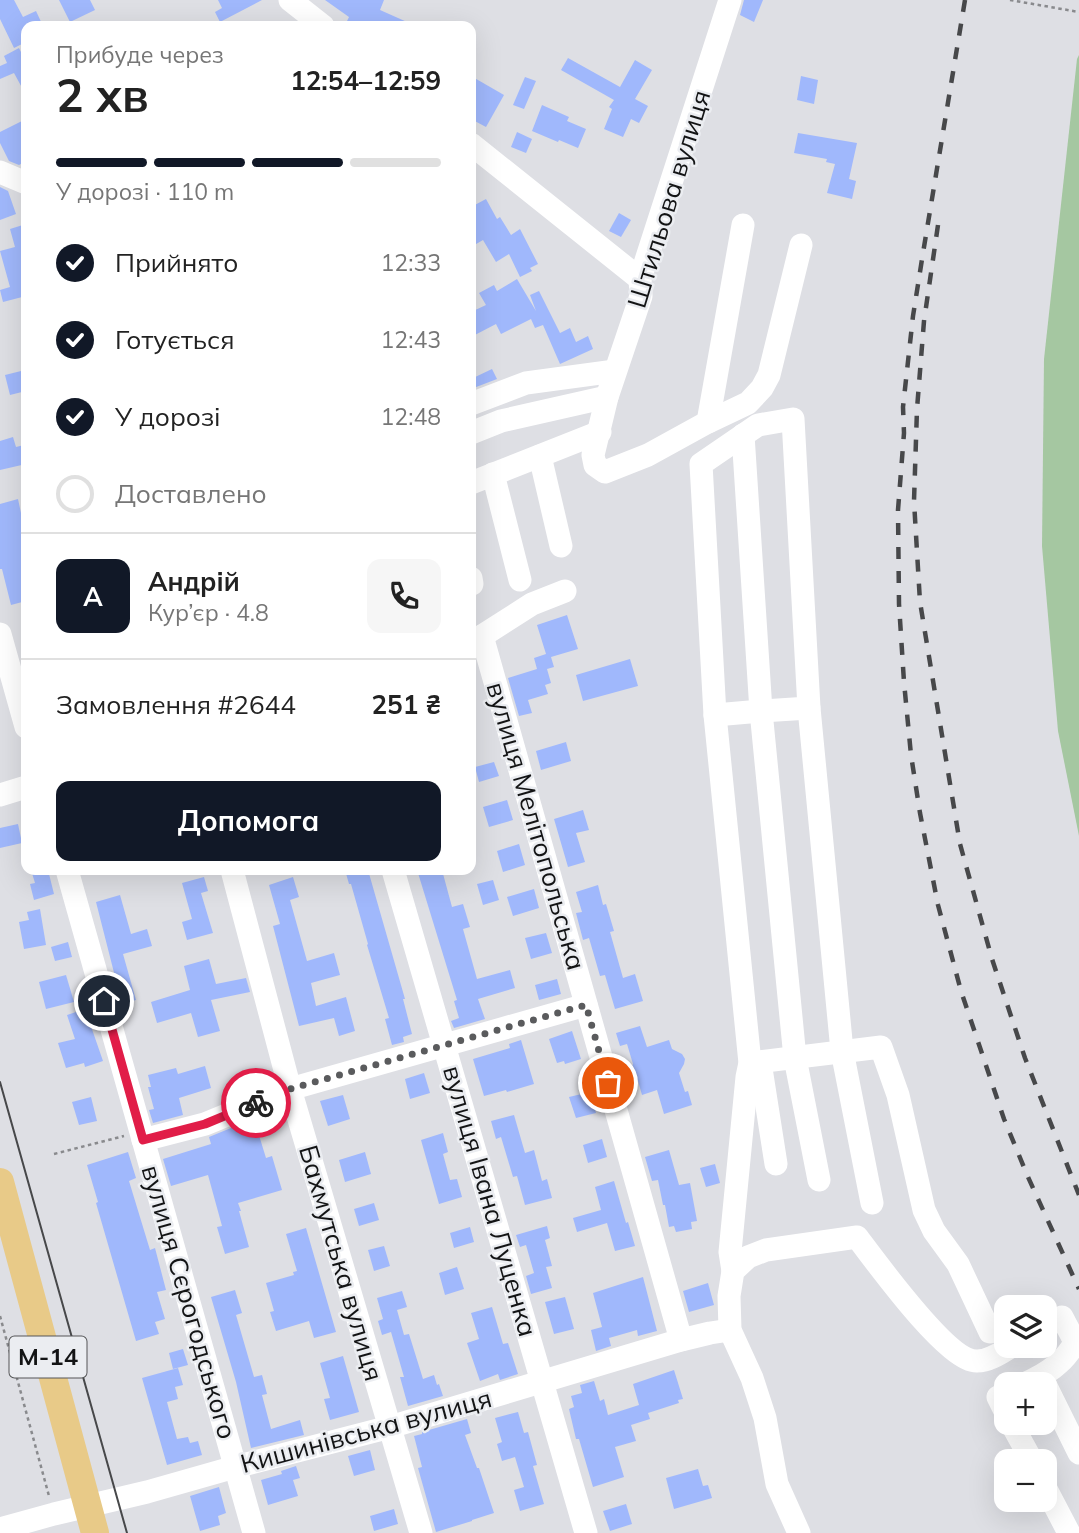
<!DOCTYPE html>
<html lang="uk">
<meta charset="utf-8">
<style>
body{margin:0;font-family:Mulish,sans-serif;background:#f6f6f6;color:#222;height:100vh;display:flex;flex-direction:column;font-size:26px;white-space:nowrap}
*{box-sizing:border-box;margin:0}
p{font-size:23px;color:#767676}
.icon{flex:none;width:38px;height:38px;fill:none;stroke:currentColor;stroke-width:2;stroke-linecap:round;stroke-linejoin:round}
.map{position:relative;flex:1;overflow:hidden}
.details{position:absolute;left:21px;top:21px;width:455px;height:854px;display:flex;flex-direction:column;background:#fff;border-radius:14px;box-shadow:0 7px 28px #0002}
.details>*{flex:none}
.tools{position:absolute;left:994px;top:1295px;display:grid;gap:14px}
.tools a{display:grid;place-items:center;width:63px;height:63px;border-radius:14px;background:#fff;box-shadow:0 7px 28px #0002;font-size:35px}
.pin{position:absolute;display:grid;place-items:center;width:60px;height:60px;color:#fff;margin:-30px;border:4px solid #fff;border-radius:50%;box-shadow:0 2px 7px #0007}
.courier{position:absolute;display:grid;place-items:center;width:70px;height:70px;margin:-35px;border:5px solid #e11d48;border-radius:50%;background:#fff;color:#222;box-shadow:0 2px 9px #0007}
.summary em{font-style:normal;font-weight:700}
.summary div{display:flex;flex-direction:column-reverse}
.summary{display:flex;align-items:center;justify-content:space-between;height:119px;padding:0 35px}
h1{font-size:46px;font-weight:700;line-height:52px}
.bar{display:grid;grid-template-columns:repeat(4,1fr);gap:10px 7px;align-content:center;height:84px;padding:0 35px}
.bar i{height:9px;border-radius:5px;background:#e0e0e0}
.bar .selected{background:#111827}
.bar p{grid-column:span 4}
.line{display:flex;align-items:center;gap:18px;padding:0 35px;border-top:2px solid #e0e0e0}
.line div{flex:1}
.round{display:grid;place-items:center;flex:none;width:74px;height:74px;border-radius:14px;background:#f6f6f6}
ol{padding:0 35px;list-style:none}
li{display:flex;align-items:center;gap:21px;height:77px}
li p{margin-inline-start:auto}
li .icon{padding:7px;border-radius:50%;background:#111827;color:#fff;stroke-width:4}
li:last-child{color:#767676}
li i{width:38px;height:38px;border:4px solid #e0e0e0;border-radius:50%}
.button{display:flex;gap:14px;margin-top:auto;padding:14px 35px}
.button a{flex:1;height:80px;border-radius:14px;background:#111827;color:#fff;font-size:28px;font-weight:700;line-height:80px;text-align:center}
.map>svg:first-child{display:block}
.green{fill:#a5c7a1}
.building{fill:#a0b8fc}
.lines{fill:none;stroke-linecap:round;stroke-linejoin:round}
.path{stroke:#898a8d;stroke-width:2.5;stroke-dasharray:3.5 3.5;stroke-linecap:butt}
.minor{stroke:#fff;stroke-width:23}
.major{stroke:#e8ca88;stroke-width:28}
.tram{stroke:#47484a;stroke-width:2}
.rail{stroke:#47484a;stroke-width:4.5;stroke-dasharray:12 12;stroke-linecap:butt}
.done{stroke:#5a5b5d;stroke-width:7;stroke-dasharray:0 12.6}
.route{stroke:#e11d48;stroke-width:9}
.labels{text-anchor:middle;stroke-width:5;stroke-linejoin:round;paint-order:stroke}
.shield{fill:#ebedf1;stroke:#545557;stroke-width:2}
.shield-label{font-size:24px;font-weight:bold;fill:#131415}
.street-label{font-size:26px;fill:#131415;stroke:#ebedf1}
</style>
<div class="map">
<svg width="1079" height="1533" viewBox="0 0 1079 1533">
<rect width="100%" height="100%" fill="#dedfe4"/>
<polygon class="green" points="1079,55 1079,836 1058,731 1042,546 1044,359 1077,59"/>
<g class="building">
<polygon points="0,0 14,0 23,17 36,11 43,26 26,26 26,42 14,48 0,19"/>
<polygon points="59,0 90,0 95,10 70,22"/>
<polygon points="218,0 262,0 220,22 215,12 222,8"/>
<polygon points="325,0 384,0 380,10 416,26 354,26 346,23 349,17"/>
<polygon points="744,0 763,0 754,22 740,15"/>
<polygon points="19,48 26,62 26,95 14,73 0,79 0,66 7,63 4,56"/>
<polygon points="568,58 620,87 635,60 652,70 635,99 648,106 639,123 631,119 623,137 604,129 612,109 609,107 614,100 561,70"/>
<polygon points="471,76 504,95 486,127 471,119"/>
<polygon points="801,76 818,80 814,104 797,100"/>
<polygon points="525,77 536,81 524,109 513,105"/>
<polygon points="542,105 569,117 567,121 586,129 578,148 559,140 558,142 532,131"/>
<polygon points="26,119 26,161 19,165 9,161 0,143 0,132"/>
<polygon points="517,132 532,139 526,153 511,147"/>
<polygon points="798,133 857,143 849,179 856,181 852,199 827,193 835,164 826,162 827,159 794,153"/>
<polygon points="0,187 8,191 16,214 0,220"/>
<polygon points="486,199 497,219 500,217 511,235 520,229 538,264 530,268 532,271 520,277 509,254 496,262 483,240 471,247 471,207"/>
<polygon points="619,213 631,220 621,237 609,231"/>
<polygon points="26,224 26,296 3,302 0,290 10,287 0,251 15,247 10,229"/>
<polygon points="517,279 536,311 530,295 539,291 560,333 570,328 576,342 588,336 593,349 560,364 543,325 535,328 531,319 501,334 496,324 471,337 471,312 486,305 479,293 494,285 497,291"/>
<polygon points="492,369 497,379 471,389 471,379"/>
<polygon points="21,371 26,391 10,395 5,375"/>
<polygon points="13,437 16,447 24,445 26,464 0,470 0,441"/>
<polygon points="18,499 21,513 26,512 26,601 11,605 2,569 0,569 0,504"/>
<polygon points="567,615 578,649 551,657 554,667 547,669 551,683 545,685 548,694 528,700 532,713 519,716 508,678 537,669 534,658 546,654 537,625"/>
<polygon points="630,659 638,686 583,701 576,675"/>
<polygon points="566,742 571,761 541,770 536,751"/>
<polygon points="494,762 499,776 479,782 475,767"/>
<polygon points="507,800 513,820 489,827 483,807"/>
<polygon points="583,810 589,830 576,833 585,862 568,867 554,819"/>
<polygon points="18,824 22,843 0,848 0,828"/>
<polygon points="519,844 525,865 503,872 497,851"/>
<polygon points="31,870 48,870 54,894 34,900 30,884 35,883"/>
<polygon points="345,870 368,870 405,999 403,999 412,1034 403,1037 404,1042 392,1045 385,1019 389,1018 367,945 368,944 351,884 349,884"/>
<polygon points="430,870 442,870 452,907 463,904 470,927 463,929 477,979 510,970 515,988 478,999 485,1019 454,1028 451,1021 459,1018 454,1001 457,1000 418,873"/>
<polygon points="204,877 208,891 201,893 213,933 187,940 182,922 192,919 182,883"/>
<polygon points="293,877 299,897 290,900 307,961 334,953 340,975 311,983 316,1006 346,997 355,1031 339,1036 334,1018 299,1026 273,926 280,924 269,885"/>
<polygon points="493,880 499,900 483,905 477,884"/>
<polygon points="598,885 603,905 606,904 614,931 610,932 623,978 635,974 643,1001 615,1009 605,975 600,976 589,938 583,940 576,913 582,912 576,892"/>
<polygon points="534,889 539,908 513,916 507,897"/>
<polygon points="120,895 131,934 147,929 152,946 123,954 136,1000 122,1004 96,902"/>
<polygon points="40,909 46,945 24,949 19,922 29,920 27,912"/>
<polygon points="546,933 552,953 531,959 525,938"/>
<polygon points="68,942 72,957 55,961 51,947"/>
<polygon points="209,959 216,984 246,978 250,992 211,1000 220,1031 198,1037 191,1013 157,1023 151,1002 190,990 184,966"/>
<polygon points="66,975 74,1002 46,1009 39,982"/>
<polygon points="557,979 561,994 539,1000 535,985"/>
<polygon points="85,1009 103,1061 85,1067 84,1063 66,1068 58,1043 75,1039 67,1015"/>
<polygon points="640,1026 647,1047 669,1040 672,1049 682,1054 685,1059 684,1064 679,1073 685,1092 688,1091 692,1105 664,1114 657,1090 642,1095 638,1081 632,1074 631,1069 633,1064 627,1044 620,1046 616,1033"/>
<polygon points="572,1031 581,1059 565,1064 564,1061 557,1063 549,1039"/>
<polygon points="521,1040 534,1084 507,1092 506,1090 484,1096 473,1059 510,1048 509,1044"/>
<polygon points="205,1066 211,1088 179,1098 183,1115 153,1123 149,1110 154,1109 148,1087 151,1087 148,1075 176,1068 178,1074"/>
<polygon points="424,1073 430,1093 410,1099 405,1079"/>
<polygon points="590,1092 596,1113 576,1118 569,1097"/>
<polygon points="343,1095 350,1119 328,1126 320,1101"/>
<polygon points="91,1097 97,1121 79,1125 72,1102"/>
<polygon points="275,1110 280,1125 258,1132 266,1158 272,1156 282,1190 238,1203 241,1211 239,1211 249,1247 225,1254 217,1227 222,1226 208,1175 171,1186 163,1159 211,1144 209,1137"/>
<polygon points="514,1115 525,1153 534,1150 542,1181 547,1179 552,1198 525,1205 517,1176 513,1177 501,1137 496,1139 491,1121"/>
<polygon points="443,1133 448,1152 443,1154 450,1180 457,1179 462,1197 439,1204 421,1140"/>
<polygon points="602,1139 607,1157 588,1163 583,1145"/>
<polygon points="669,1150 679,1185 690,1183 697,1221 691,1222 692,1229 676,1232 674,1226 669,1227 665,1205 663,1205 658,1180 652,1181 645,1157"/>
<polygon points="128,1152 136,1178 129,1181 150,1250 155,1248 166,1290 157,1292 165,1319 155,1322 159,1334 136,1341 96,1203 98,1202 87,1165"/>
<polygon points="365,1152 371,1174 345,1182 339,1160"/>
<polygon points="715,1164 720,1183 706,1187 700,1168"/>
<polygon points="614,1181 626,1223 628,1222 635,1246 615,1251 607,1223 577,1232 573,1218 601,1210 595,1187"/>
<polygon points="374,1203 379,1220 359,1226 354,1209"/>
<polygon points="547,1226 550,1238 545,1240 552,1266 546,1267 552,1288 531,1294 526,1276 534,1273 526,1245 520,1247 516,1235"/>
<polygon points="470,1227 474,1242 454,1248 450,1233"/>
<polygon points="306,1228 336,1332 314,1338 309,1321 276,1331 270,1312 274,1311 266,1283 294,1275 293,1272 297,1271 286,1234"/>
<polygon points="384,1246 390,1266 374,1271 368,1250"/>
<polygon points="457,1267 464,1289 445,1295 439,1273"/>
<polygon points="643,1277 657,1331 638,1336 637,1330 609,1338 611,1346 596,1351 591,1330 602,1327 593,1293"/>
<polygon points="708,1283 714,1305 689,1312 683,1291"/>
<polygon points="235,1290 242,1313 236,1315 254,1377 262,1375 267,1394 262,1395 271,1429 300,1420 304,1435 251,1448 236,1382 211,1297"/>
<polygon points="402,1291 407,1307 397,1310 404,1335 409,1334 423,1379 434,1375 437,1385 439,1384 443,1396 408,1406 400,1377 404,1377 391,1332 382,1335 378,1321 383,1319 377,1298"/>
<polygon points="565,1297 574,1329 554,1334 545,1302"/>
<polygon points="492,1307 503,1344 508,1343 518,1374 500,1380 498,1374 480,1381 467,1343 479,1339 471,1313"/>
<polygon points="183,1349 188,1365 173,1369 169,1353"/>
<polygon points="343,1356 359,1412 330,1420 324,1399 330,1398 320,1363"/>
<polygon points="178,1368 183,1385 175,1387 178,1399 167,1402 177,1439 188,1437 190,1443 198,1441 202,1455 167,1465 142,1378"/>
<polygon points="674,1370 683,1399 678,1400 679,1403 648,1413 650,1419 631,1425 636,1441 615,1447 624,1477 593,1487 579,1439 576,1439 569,1409 574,1407 571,1396 582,1393 580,1385 594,1381 600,1401 604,1399 608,1415 639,1405 633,1384"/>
<polygon points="518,1412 524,1433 528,1432 537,1465 533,1466 544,1504 520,1511 514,1490 524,1487 515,1457 502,1461 497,1444 502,1442 495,1418"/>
<polygon points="467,1419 471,1433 465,1435 477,1468 479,1468 494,1513 472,1520 472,1521 436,1532 418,1468 422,1467 414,1436 422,1434 422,1432"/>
<polygon points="370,1450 375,1470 354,1476 348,1456"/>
<polygon points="296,1466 300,1478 293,1480 298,1496 268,1505 261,1480 282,1474 281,1471"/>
<polygon points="698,1469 703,1486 708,1485 712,1498 674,1509 666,1478"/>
<polygon points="219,1487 226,1513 218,1516 220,1525 200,1531 190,1496"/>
<polygon points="626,1504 632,1524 610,1531 603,1511"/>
<polygon points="394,1509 398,1524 374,1531 370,1516"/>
</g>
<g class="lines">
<g class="path">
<polyline points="1010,0 1079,12"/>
<polyline points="54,1154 124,1136"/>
<polyline points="0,1316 49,1496"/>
</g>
<g class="minor">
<polyline points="290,0 323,26"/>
<polyline points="730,0 640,279 641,296 607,397 593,455 595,465 605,472 648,455 708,422 748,403 762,388 769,375 801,245"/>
<polyline points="471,144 640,279"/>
<polyline points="0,172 26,183"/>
<polyline points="471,404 526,383 615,371"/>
<polyline points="708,422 743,225"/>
<polyline points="471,433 501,421 607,397"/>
<polyline points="743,435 761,711 795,1058 819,1180"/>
<polyline points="540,456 561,546"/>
<polyline points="493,474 520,580"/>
<polyline points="471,483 600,432"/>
<polyline points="471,578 472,584"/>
<polyline points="0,634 26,727"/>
<polyline points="482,636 681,1340"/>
<polyline points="471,643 532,604 565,591"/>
<polyline points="715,715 761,711 809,708"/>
<polyline points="0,795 26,787"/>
<polyline points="67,870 254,1533"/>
<polyline points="232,870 290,1089 421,1533"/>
<polyline points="393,870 586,1533"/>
<polyline points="760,1062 776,1164"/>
<polyline points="750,1063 881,1047 898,1095 924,1210 934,1231 958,1264 990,1332"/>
<polyline points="143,1140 205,1124 290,1089 586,1005"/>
<polyline points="733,1271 730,1252 747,1077 750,1063 715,715 701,464 758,425 793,419 809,708 842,1051 872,1203"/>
<polyline points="1041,1376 1079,1453"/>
<path d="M 1024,1384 C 1045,1375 1065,1363 1075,1342 L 1062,1317 L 1045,1327"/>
<polyline points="1006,1393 998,1397 1006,1413"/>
<polyline points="1011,1423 1032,1461"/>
<polyline points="1045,1487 1069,1533"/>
<polyline points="0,1529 54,1514 147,1492 235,1467 390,1427 681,1340 710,1333 730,1330"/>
<path d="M 799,1533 L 777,1484 L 765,1418 L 752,1378 L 730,1330 L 729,1296 L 733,1271 L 748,1257 L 766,1250 L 857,1237 C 876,1262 948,1362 977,1361 C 990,1361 1002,1352 1012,1346"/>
</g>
<polyline class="major" points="0,1182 95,1533"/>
<polyline class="tram" points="0,1082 127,1533"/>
<g class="rail">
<polyline points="965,0 923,253 913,316 903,407 904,433 898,510 899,604 904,682 911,755 920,813 938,905 961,991 1004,1119 1028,1177 1079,1289"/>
<polyline points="938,225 924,321 917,409 914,501 920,602 960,844 992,959 1025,1058 1079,1195"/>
</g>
</g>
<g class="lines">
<polyline class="done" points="256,1103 290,1089 586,1005 608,1083"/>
<polyline class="route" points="104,1001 143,1140 205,1124 256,1103"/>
</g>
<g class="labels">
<rect class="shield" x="9.5" y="1336.5" width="77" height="41" rx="5"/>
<g class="shield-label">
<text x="48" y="1365">М-14</text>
</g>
<g class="street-label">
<text transform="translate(669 199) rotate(-73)" y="9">Штильова вулиця</text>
<text transform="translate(536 826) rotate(74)" y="9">вулиця Мелітопольська</text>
<text transform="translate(490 1201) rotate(74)" y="9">вулиця Івана Луценка</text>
<text transform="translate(341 1263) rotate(74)" y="9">Бахмутська вулиця</text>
<text transform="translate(189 1302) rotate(74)" y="9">вулиця Сєрогодського</text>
<text transform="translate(366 1431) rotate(-15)" y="9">Кишинівська вулиця</text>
</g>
</g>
</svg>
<div class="tools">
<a><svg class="icon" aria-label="layers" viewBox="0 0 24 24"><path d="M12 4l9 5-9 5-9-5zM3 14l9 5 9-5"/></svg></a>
<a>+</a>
<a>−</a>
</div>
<div class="pin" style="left:608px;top:1083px;background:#ea580c"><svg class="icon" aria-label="bag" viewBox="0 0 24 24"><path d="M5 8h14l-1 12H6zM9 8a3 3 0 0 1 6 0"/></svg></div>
<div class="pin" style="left:104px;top:1001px;background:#1f2937"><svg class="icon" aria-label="home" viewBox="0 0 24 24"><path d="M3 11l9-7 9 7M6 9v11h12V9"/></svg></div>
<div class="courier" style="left:256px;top:1103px"><svg class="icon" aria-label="bike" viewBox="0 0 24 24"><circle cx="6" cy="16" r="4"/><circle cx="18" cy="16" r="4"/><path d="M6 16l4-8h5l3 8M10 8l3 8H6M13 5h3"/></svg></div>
<section class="details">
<div class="summary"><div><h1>2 хв</h1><p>Прибуде через</p></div><em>12:54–12:59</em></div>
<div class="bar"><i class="selected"></i><i class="selected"></i><i class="selected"></i><i></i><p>У дорозі · 110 m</p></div>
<ol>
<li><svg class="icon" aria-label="check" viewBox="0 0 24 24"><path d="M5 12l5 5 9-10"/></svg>Прийнято<p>12:33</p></li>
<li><svg class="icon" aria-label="check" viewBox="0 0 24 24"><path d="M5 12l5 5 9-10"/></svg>Готується<p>12:43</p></li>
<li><svg class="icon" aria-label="check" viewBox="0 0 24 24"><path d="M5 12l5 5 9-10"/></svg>У дорозі<p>12:48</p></li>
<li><i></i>Доставлено</li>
</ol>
<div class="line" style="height:126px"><b class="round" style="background:#111827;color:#fff">А</b><div><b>Андрій</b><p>Кур’єр · 4.8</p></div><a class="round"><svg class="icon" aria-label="phone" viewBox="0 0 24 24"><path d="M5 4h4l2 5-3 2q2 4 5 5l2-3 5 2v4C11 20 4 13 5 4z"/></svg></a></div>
<div class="line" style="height:91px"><div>Замовлення #2644</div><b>251 ₴</b></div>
<div class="button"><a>Допомога</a></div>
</section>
</div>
